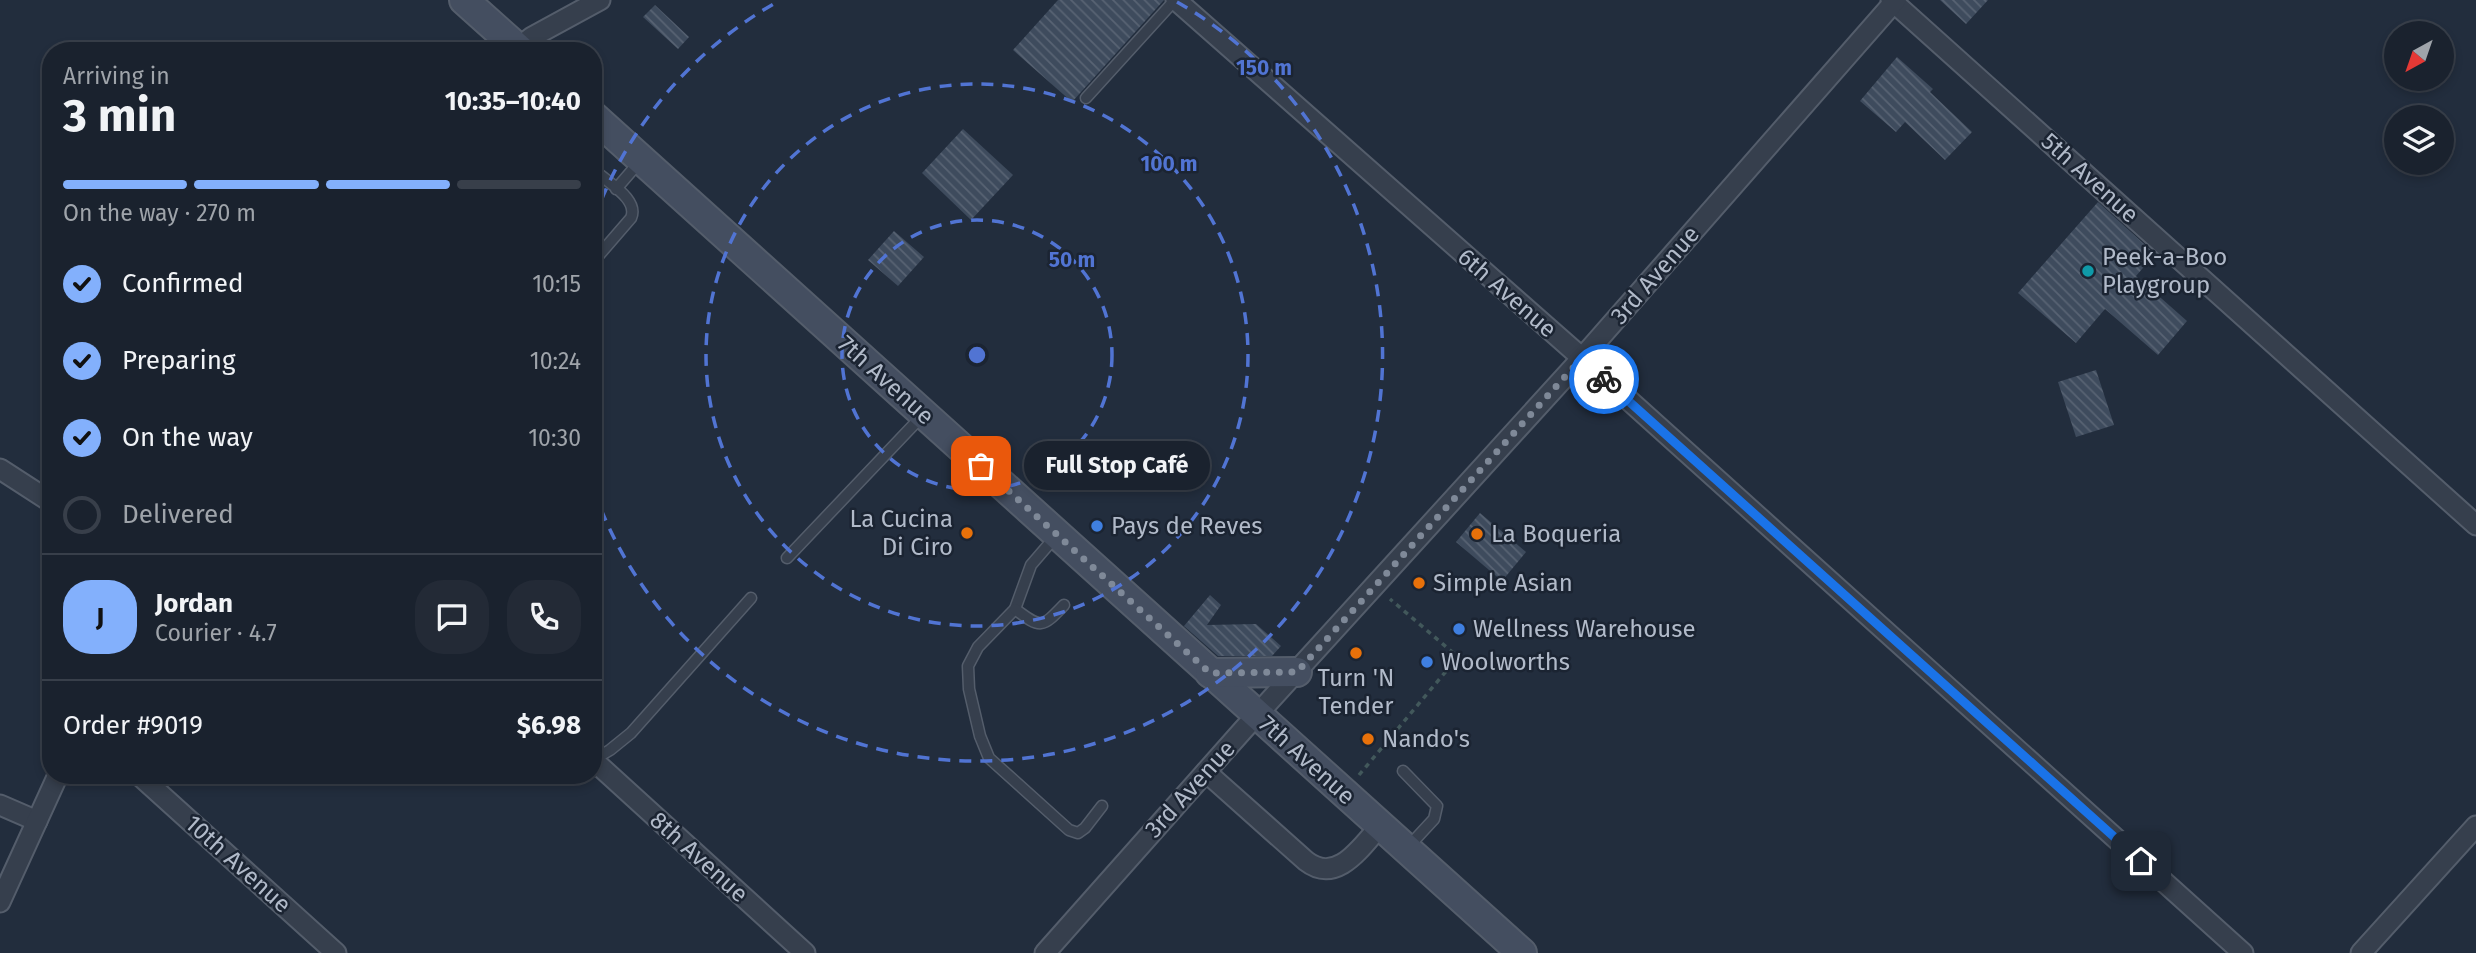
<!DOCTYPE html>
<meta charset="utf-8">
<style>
body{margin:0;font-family:"Fira Sans",sans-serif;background:#232a36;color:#f1f3f6;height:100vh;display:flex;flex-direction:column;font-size:26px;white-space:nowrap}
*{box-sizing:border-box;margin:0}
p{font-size:23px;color:#9fa4aa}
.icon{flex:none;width:38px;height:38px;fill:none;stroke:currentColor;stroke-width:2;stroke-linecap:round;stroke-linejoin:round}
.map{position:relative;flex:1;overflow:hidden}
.side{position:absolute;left:42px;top:42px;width:560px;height:742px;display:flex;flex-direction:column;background:#1a222e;border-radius:28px;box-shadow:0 4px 10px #0003,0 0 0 2px #383f4a}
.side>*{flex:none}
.needle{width:46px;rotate:220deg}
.fabs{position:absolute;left:2384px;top:21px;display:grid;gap:14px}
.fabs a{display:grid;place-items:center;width:70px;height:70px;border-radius:50%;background:#1a222e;box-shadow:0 4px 10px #0003,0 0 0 2px #383f4a;font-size:35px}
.pin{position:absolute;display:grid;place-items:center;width:60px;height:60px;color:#fff;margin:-30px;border-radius:14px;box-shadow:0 4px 10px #0006}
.courier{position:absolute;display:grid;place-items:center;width:70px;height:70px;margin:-35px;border:5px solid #1a73e8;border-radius:50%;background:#fff;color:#222;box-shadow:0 2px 9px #0007}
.bubble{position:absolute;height:49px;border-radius:24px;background:#1a222e;box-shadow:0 4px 10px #0003,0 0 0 2px #383f4a;font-size:23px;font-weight:700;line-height:49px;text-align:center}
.summary em{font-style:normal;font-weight:700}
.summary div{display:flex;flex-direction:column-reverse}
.summary{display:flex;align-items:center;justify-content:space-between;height:119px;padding:0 21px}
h1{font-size:46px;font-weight:700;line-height:52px}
.bar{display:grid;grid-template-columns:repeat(4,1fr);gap:10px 7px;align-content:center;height:84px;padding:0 21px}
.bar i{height:9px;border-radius:5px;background:#383f4a}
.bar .current{background:#83b0fc}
.bar p{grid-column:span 4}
.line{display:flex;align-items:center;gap:18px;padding:0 21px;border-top:2px solid #383f4a}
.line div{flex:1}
.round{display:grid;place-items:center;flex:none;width:74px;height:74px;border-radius:28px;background:#232a36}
ol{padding:0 21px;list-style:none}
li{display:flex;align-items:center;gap:21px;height:77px}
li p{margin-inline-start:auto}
li .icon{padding:7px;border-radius:50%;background:#83b0fc;color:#111;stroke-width:4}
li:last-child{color:#9fa4aa}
li i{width:38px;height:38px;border:4px solid #383f4a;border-radius:50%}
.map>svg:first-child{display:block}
.building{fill:url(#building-back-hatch)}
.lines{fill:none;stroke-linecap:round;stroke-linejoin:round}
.service-casing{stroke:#545d6b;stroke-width:13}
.minor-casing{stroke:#545d6b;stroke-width:23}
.secondary-casing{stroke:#545d6b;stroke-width:32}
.path{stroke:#42585b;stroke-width:3.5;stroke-dasharray:5 5;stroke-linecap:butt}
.service{stroke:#363f4d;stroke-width:10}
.minor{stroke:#363f4d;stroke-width:19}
.secondary{stroke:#444e60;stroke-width:28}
.done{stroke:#7f8998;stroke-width:7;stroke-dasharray:0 12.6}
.route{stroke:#1a73e8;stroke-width:9}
.ring{fill:none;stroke:#5174d3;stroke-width:3.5;stroke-dasharray:12 9}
.culture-dot{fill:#0f9aa8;stroke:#1b2432;stroke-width:2.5}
.shop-dot{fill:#3f7fe0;stroke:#1b2432;stroke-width:2.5}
.food-dot{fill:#e8710a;stroke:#1b2432;stroke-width:2.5}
.labels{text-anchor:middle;stroke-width:5;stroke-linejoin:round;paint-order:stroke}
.street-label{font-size:24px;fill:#b1bac9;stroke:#1b2432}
.poi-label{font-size:24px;fill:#b1bac9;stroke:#1b2432;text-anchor:start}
.centre{fill:#5174d3;stroke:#1b2432;stroke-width:3.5}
.ring-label{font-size:21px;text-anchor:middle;font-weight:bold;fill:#5174d3;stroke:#1b2432;stroke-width:5;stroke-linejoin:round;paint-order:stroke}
</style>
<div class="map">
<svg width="2476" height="953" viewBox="0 0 2476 953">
<defs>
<pattern id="building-back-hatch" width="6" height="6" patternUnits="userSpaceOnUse" patternTransform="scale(1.75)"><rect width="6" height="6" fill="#3e4b5d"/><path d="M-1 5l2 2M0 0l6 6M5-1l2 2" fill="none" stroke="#586373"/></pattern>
</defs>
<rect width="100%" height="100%" fill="#222d3d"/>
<g class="building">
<polygon points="1058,0 1164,0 1072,102 1013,50"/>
<polygon points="1940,0 1988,0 1966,24"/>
<polygon points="655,5 689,37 678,49 643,17"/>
<polygon points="1897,57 1933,89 1930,92 1972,132 1945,160 1905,122 1896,132 1860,101"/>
<polygon points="963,129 1013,175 971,220 922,173"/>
<polygon points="2098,202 2155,254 2136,276 2187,321 2158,355 2105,309 2076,343 2018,293"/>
<polygon points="894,231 924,257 898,286 868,260"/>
<polygon points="2096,370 2114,425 2076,437 2058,382"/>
<polygon points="1480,513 1526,552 1502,581 1456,542"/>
<polygon points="1210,595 1221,605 1207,625 1256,624 1281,646 1272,656 1218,656 1184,626"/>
</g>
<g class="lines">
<defs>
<g id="service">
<polyline points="1086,98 1175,0"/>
<polyline points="616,189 641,160"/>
<path d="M 593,262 L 631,218 C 639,200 610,184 598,173"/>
<polyline points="1056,536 1031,565 1015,609 978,647 968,666 969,689 980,736 989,758 1069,830 1078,833 1085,828 1102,806"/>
<polyline points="787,558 922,416"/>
<path d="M 1015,609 C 1041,629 1042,628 1064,605"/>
<polyline points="593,760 610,750 631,733 751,598"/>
<polyline points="1403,771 1437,806 1434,819 1409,846"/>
</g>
<g id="minor">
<polyline points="1176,0 1582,358 2243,953"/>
<polyline points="1891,0 2476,525"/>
<polyline points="514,51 532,37 600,0"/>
<polyline points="0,469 51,502"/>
<polyline points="593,760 805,953"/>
<path d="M 1206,772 L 1306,861 C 1337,885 1361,847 1380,826"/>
<polyline points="139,775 336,953"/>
<polyline points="0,805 37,821"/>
<polyline points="0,902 58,775"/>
<polyline points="1045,953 1243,730 1582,358 1896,0"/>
<polyline points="2361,953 2476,826"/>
</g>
<g id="secondary">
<polyline points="464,0 521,51"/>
<polyline points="593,116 1522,953"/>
<polyline points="1210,673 1297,672"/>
</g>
</defs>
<use href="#service" class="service-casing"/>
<use href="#minor" class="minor-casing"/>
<use href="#secondary" class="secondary-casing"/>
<polyline class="path" points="1359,775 1458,657 1390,599"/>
<use href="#service" class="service"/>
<use href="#minor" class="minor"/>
<use href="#secondary" class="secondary"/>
</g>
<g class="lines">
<polyline class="done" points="981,466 1210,673 1297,672 1582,358 1604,379"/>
<polyline class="route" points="1604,379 2141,861"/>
</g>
<g class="ring">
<circle cx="977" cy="355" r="135"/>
<circle cx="977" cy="355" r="271"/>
<path d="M594 219A406 406 0 0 1 777 2M1177 2A406 406 0 1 1 594 491"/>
</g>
<circle class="culture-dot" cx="2088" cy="271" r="7"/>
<g class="shop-dot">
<circle cx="1097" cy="526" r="7"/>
<circle cx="1459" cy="629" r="7"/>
<circle cx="1427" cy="662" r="7"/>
</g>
<g class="food-dot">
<circle cx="967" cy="533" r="7"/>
<circle cx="1477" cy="534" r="7"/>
<circle cx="1419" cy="583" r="7"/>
<circle cx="1356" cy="653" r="7"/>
<circle cx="1368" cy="739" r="7"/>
</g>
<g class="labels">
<g class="street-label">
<text transform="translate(2090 178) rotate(42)" y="8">5th Avenue</text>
<text transform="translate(1655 275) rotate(-49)" y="8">3rd Avenue</text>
<text transform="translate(1507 293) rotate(41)" y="8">6th Avenue</text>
<text transform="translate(886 380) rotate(42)" y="8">7th Avenue</text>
<text transform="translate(1307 760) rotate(42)" y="8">7th Avenue</text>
<text transform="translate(1190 789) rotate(-48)" y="8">3rd Avenue</text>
<text transform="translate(699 857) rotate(42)" y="8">8th Avenue</text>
<text transform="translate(238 864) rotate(42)" y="8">10th Avenue</text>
</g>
<g class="poi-label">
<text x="2102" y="265">Peek-a-Boo<tspan x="2102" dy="28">Playgroup</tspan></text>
<text x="953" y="527" text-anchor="end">La Cucina<tspan x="953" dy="28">Di Ciro</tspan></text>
<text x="1111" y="534">Pays de Reves</text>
<text x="1491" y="542">La Boqueria</text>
<text x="1433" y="591">Simple Asian</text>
<text x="1473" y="637">Wellness Warehouse</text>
<text x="1441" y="670">Woolworths</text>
<text x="1356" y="686" text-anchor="middle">Turn 'N<tspan x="1356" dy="28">Tender</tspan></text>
<text x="1382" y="747">Nando's</text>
</g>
</g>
<circle cx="977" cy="355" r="10" class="centre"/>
<g class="ring-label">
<text x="1264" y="75">150 m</text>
<text x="1169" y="171">100 m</text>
<text x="1072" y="267">50 m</text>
</g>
</svg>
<div class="fabs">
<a><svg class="needle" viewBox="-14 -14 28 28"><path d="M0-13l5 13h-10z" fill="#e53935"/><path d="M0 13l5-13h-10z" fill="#9fa4aa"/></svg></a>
<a><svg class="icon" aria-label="layers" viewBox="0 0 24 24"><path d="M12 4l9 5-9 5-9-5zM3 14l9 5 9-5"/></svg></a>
</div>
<div class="pin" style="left:981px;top:466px;background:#ea580c"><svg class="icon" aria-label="bag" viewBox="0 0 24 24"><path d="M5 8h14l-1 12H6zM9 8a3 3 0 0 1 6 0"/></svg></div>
<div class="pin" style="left:2141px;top:861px;background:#1f2937"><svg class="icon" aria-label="home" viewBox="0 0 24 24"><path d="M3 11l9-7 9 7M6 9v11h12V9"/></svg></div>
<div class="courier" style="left:1604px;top:379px"><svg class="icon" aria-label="bike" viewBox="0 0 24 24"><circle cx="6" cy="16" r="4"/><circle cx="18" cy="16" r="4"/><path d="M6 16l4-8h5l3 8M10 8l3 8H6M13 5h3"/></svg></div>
<div class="bubble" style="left:1024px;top:441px;width:186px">Full Stop Café</div>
<section class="side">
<div class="summary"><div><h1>3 min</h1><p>Arriving in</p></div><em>10:35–10:40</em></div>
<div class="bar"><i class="current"></i><i class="current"></i><i class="current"></i><i></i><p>On the way · 270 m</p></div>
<ol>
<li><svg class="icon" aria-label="check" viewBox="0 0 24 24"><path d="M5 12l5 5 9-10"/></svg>Confirmed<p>10:15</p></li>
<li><svg class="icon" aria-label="check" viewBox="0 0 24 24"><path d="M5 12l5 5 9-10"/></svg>Preparing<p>10:24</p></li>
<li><svg class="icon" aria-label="check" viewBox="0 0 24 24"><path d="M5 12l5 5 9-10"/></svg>On the way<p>10:30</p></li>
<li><i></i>Delivered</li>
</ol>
<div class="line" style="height:126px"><b class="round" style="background:#83b0fc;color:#111">J</b><div><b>Jordan</b><p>Courier · 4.7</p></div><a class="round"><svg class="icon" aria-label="chat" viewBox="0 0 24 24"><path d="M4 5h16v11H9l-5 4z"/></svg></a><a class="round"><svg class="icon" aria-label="phone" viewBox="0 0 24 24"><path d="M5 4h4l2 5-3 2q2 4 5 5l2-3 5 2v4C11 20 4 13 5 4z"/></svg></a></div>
<div class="line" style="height:91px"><div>Order #9019</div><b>$6.98</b></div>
</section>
</div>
